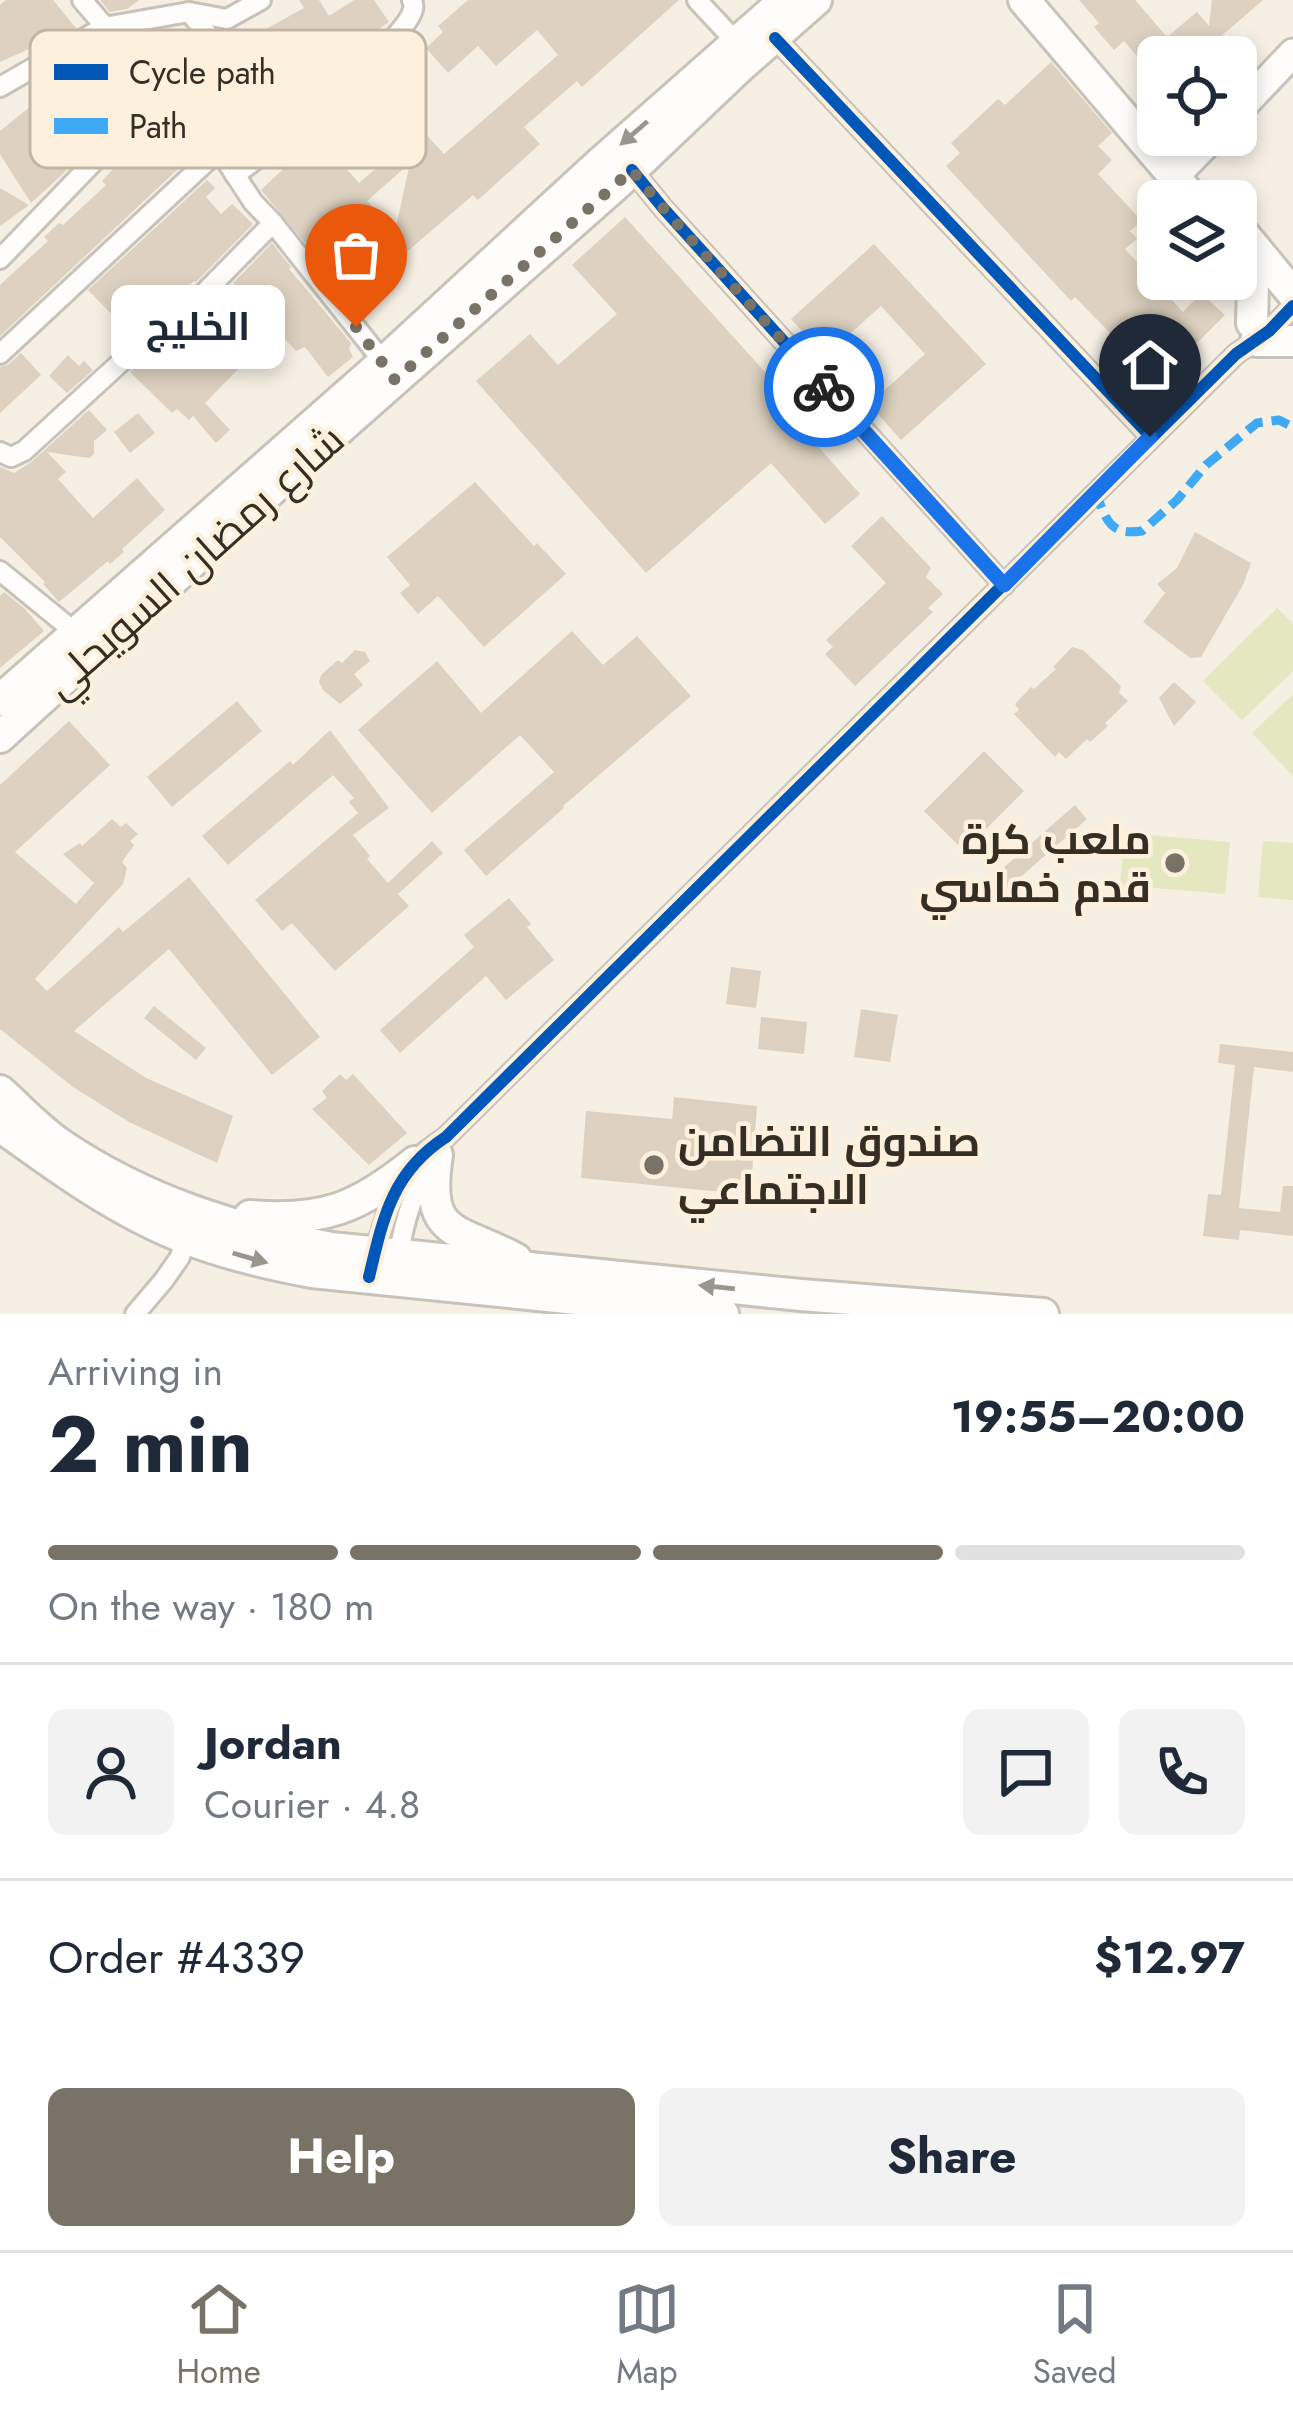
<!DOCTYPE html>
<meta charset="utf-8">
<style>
body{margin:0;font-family:Jost,Cairo,sans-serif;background:#f2f2f3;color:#1f2937;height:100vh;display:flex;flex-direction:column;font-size:45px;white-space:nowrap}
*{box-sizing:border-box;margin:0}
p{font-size:39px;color:#747a83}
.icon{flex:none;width:66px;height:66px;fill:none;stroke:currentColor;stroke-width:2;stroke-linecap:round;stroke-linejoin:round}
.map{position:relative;height:1314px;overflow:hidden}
.side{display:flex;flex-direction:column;background:#fff;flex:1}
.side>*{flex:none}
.tools{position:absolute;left:1137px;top:36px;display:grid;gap:24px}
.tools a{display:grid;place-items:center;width:120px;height:120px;border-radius:18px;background:#fff;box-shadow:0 6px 18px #0003;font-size:60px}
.pin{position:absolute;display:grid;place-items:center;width:102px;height:102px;color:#fff;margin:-123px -51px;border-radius:50% 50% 50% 0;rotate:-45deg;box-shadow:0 0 12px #0007}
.pin .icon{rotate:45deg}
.courier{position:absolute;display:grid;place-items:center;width:120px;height:120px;margin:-60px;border:9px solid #1a73e8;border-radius:50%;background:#fff;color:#222;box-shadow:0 3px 15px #0007}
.bubble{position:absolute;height:84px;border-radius:18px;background:#fff;box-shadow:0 6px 18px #0003;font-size:39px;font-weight:700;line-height:84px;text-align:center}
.headline em{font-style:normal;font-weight:700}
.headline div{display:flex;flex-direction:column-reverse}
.headline{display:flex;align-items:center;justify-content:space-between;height:204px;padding:0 48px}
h1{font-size:78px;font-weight:700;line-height:90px}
.bar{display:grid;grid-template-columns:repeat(4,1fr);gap:18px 12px;align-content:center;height:144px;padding:0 48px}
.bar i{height:15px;border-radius:9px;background:#e0e1e3}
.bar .active{background:#787267}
.bar p{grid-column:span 4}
.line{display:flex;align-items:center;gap:30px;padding:0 48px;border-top:3px solid #e0e1e3}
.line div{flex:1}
.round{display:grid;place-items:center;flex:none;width:126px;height:126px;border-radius:18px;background:#f2f2f3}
.action{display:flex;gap:24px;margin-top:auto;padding:24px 48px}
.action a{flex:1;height:138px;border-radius:18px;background:#787267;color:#fff;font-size:48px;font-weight:700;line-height:138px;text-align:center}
.action a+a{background:#f2f2f3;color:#1f2937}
.dock{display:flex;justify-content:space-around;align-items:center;height:168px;border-top:3px solid #e0e1e3;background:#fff;font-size:33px;color:#747a83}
.dock a{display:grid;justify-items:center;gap:6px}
.dock .active{color:#787267}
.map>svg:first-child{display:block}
.green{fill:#e4e7bf}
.building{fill:#ddd2c1;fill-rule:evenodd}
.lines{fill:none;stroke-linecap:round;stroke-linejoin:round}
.street-casing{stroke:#c8c3ba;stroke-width:24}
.secondary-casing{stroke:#c8c3ba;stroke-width:33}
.primary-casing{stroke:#c8c3ba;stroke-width:36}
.street{stroke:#fefdfb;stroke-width:18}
.secondary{stroke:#fefdfb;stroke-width:27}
.primary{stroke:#fefdfb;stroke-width:30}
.quiet{stroke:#3fa9f5;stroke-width:9;stroke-dasharray:18 9;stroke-linecap:butt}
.cycleway-casing{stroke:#fdf0dc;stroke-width:20}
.cycleway{stroke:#0057b8;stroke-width:12}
.oneway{fill:#999690}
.done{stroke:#787267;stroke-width:12;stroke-dasharray:0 21.6}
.route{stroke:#1a73e8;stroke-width:15}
.poi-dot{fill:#787267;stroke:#fdf0dc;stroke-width:4.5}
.labels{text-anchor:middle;stroke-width:9;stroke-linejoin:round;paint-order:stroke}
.street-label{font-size:42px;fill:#342e24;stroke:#fdf0dc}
.poi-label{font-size:42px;font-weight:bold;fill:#342e24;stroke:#fdf0dc;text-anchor:end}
.key{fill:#fdf0dc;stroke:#c1b6a5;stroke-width:3}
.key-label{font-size:33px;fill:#342e24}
</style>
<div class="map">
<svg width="1293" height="1314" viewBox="0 0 1293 1314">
<rect width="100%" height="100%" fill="#f5efe4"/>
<g class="green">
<polygon points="1277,608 1293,624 1293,671 1242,720 1203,681"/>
<polygon points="1293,694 1293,776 1252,733"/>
<polygon points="1125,833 1230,842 1225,894 1120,885"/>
<polygon points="1263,841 1293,843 1293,900 1258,897"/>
</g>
<g class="building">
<polygon points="6,0 53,0 76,28 0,62 0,5"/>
<polygon points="100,0 139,0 127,9 110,12"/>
<polygon points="299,0 319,0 329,16 354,0 374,0 389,22 321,68 330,81 291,113 235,46 304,8"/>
<path d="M 468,0 L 679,0 L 582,87 L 577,81 L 524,127 L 540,144 L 478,200 L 473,195 L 359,293 L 315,246 L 311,250 L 261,190 L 297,156 L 294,153 L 309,140 L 306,136 L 379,73 L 408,105 L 342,164 L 359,183 L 421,129 L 444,154 L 558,55 L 537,30 L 496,66 L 478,46 L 448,73 L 426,48 L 443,32 L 438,26 ZM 410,163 L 395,231 L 367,201 Z"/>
<polygon points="1079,0 1135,0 1167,37 1197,12 1209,26 1212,0 1263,0 1197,57 1158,57 1158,92 1137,68 1143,63 1124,41 1114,50 1094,27 1099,23"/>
<polygon points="103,60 133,103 61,153 56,158 67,170 31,203 0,154 0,131 31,106 33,108"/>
<polygon points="1051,62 1112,133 1098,146 1112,160 1098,174 1142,221 1130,231 1137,239 1125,249 1183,312 1201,293 1225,315 1196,344 1191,340 1154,378 1075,297 1071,301 946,166 960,153 951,143 998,99 1005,105"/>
<polygon points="159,119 194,154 0,336 0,285 48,241 44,237 59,223 63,225 106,185 102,181"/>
<polygon points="207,180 215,188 206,197 221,214 232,204 253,224 196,282 194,281 131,334 88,290"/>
<polygon points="0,188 29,205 0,226"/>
<polygon points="625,217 777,385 770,392 860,494 825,524 771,463 646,573 476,381 530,334 558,365 617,314 572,265"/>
<polygon points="272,243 291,267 289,269 351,343 349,349 353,357 328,377 305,347 296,351 233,283"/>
<polygon points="874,244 986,364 901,440 869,404 925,354 881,306 825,356 791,319"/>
<polygon points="217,315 255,352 205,403 230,430 216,443 193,416 189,420 177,409 172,413 130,372 173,333 186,346"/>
<polygon points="21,353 41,375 0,413 0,367 8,365"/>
<polygon points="68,355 79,366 84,361 93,370 67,393 49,376"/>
<polygon points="89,410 107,430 94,441 94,454 89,458 47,452 66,472 58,479 93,518 137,478 165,510 122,549 124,552 110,564 108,561 59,602 43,584 45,582 0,537 0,467 14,473 30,463"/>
<polygon points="138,413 155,433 130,453 114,432"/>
<polygon points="475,482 534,546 537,543 566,574 484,647 438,596 418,614 400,593 410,585 387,557"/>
<polygon points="882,516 931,568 926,577 943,594 928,608 933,612 855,686 825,654 833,647 826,640 886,583 851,546"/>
<polygon points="1195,532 1251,563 1243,585 1201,657 1190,658 1143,622 1165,593 1157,584 1177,568"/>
<polygon points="4,592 25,609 44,631 0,668 0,596"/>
<polygon points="572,631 603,665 637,636 691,696 563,806 564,808 486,876 464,850 554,772 520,735 432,813 358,730 437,661 481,713"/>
<polygon points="1072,647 1083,650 1121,686 1119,693 1128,701 1105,723 1108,726 1090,742 1087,739 1066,759 1059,752 1055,757 1014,714 1019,710 1015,704 1031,687 1034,689 1056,669 1053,667"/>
<polygon points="355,650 365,652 370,661 354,674 363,685 340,704 323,690 319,682 321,675 338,660 342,663"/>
<polygon points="1174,682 1196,702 1174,726 1159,698"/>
<polygon points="237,701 262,731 172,807 147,777"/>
<polygon points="69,721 110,765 15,852 76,904 94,883 63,854 80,843 82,846 112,819 121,827 126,823 138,834 130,841 134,845 122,862 127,868 123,884 35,979 47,991 119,927 123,932 189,877 320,1037 272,1075 169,949 74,1031 146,1078 233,1116 217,1163 129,1122 73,1087 0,1029 0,785"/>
<polygon points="330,730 389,808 353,835 370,856 367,859 388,883 432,841 443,853 398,894 409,906 335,971 292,923 282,931 255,900 358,813 349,802 354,798 333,775 228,865 202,836 290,761 293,765"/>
<polygon points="984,751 1024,791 964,851 924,811"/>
<polygon points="1075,805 1087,819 995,899 984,885"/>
<polygon points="509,898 531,924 527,927 554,960 506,1000 486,976 400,1053 380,1030 474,947 464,935"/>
<polygon points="731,967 761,971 756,1008 726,1004"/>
<polygon points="154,1006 206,1048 196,1060 144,1018"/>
<polygon points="861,1009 898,1015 890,1062 854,1057"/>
<polygon points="761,1017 807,1022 804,1054 758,1049"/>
<polygon points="1220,1044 1293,1052 1293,1072 1254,1067 1239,1208 1280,1212 1283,1186 1293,1186 1293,1236 1240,1230 1239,1240 1203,1236 1208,1194 1221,1195 1235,1065 1218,1063"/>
<polygon points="340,1074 346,1080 353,1074 407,1133 369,1165 312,1109 327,1098 322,1091"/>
<polygon points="674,1097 757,1106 751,1188 732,1186 732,1193 581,1178 586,1111 672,1119"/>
</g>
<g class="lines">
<defs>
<g id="street">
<polyline points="82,0 158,88 219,150 253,202 273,223 389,369"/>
<polyline points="697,0 737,43"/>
<polyline points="189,12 291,134"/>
<polyline points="775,38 1151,437"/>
<polyline points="0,87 104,27 189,12 227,19 261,0"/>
<polyline points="632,170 663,208 1004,585"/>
<path d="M 235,175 C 266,153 408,40 413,9 C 414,6 413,3 412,0"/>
<polyline points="0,259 105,150 147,113 158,88"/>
<polyline points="0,354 219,150"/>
<polyline points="0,452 11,457 24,451 157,329 204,293 273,223"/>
<polyline points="0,571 76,633"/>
<polyline points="425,1152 446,1137 1236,354 1269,331 1293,306"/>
<polyline points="373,1258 394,1192 402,1177"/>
<path d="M 398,1259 C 403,1225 412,1191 432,1162"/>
<polyline points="135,1314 164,1280 180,1257 188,1232"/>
</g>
<g id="secondary">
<polyline points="1236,113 1293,53"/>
<polyline points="1175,176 1215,135"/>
</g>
<g id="primary">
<polyline points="1024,0 1195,201"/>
<polyline points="1236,225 1293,294"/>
<polyline points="1248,269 1253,283 1252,323"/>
<polyline points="1256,341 1293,341"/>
<polyline points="0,700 384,362 600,163 785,0"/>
<polyline points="0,737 310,455 618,183 741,66 816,0"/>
<path d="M 0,1091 C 20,1109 40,1131 63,1146 C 147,1202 233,1228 331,1248 L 801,1295 L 1043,1314"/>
<path d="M 0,1126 C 58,1168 118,1212 185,1238 C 226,1254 269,1264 312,1272 L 723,1314"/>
<path d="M 437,1155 C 424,1238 456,1227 516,1259"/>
<path d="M 250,1216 C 324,1222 358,1208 415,1162"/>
</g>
</defs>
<use href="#street" class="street-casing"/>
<use href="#secondary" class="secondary-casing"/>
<use href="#primary" class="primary-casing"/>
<use href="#street" class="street"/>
<use href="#secondary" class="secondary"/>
<use href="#primary" class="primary"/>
<path class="quiet" d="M 1095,491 C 1106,518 1108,536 1142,531 L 1177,500 L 1206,465 L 1257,423 L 1279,420 L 1293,427"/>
<defs>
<g id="cycleway">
<polyline points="775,38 1151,437"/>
<polyline points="632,170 663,208 1004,585"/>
<path d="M 369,1277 C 383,1218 392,1172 446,1137 L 1236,354 L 1269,331 L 1293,306"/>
</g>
</defs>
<use href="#cycleway" class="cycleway-casing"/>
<use href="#cycleway" class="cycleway"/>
</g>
<defs><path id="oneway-solid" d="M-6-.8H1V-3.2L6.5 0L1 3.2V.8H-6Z" transform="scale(3)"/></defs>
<g class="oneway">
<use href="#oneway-solid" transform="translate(634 133) rotate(139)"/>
<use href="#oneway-solid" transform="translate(250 1258) rotate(16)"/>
<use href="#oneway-solid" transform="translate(717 1287) rotate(-174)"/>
</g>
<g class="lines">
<polyline class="done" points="356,327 395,380 632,170 663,208 824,387"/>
<polyline class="route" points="824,387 1004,585 1150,437"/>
</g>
<g class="poi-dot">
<circle cx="1175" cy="863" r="12"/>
<circle cx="654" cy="1165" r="12"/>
</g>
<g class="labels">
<g class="street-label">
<text transform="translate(194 561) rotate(-42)" y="15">شارع رمضان السويحلي</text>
</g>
<g class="poi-label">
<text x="1151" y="854">ملعب كرة<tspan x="1151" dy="48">قدم خماسي</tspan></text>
<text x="678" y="1156" text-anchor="start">صندوق التضامن<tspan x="678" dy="48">الاجتماعي</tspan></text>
</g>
</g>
<rect x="30" y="30" width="396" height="138" rx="18" class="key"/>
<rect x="54" y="64" width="54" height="16" fill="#0057b8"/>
<rect x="54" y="118" width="54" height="16" fill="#3fa9f5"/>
<g class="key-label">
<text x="129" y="84">Cycle path</text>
<text x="129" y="138">Path</text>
</g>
</svg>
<div class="tools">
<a><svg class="icon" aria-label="locate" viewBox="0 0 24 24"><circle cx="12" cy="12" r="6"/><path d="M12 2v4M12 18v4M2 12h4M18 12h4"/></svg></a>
<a><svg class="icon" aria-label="layers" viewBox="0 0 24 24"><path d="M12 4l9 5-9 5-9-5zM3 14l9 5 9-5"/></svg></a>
</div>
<div class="pin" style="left:356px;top:327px;background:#ea580c"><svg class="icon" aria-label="bag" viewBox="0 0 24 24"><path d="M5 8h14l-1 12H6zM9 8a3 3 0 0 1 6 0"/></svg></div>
<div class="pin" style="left:1150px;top:437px;background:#1f2937"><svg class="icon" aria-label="home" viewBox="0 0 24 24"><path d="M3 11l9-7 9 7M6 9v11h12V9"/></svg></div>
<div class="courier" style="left:824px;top:387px"><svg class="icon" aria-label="bike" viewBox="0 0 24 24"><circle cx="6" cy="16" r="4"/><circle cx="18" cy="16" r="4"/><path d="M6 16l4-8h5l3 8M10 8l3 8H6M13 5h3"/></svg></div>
<div class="bubble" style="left:111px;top:285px;width:174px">الخليج</div>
</div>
<section class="side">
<div class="headline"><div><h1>2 min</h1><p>Arriving in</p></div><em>19:55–20:00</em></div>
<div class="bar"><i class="active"></i><i class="active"></i><i class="active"></i><i></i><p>On the way · 180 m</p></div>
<div class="line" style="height:216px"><a class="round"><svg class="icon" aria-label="person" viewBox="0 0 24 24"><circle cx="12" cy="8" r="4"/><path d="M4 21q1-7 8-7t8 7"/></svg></a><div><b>Jordan</b><p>Courier · 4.8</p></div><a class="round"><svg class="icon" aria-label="chat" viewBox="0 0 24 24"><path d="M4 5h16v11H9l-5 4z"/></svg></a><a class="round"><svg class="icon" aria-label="phone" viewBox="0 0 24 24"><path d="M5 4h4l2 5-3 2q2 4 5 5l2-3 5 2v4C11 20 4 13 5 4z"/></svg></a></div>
<div class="line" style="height:156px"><div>Order #4339</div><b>$12.97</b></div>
<div class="action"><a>Help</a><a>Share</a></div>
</section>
<nav class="dock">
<a class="active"><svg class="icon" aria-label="home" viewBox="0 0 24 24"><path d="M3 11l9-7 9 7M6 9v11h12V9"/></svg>Home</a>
<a><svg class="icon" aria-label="map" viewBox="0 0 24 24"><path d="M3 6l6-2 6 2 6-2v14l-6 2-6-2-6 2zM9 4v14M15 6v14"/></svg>Map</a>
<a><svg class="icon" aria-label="saved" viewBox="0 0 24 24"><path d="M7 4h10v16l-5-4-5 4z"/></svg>Saved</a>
</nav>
